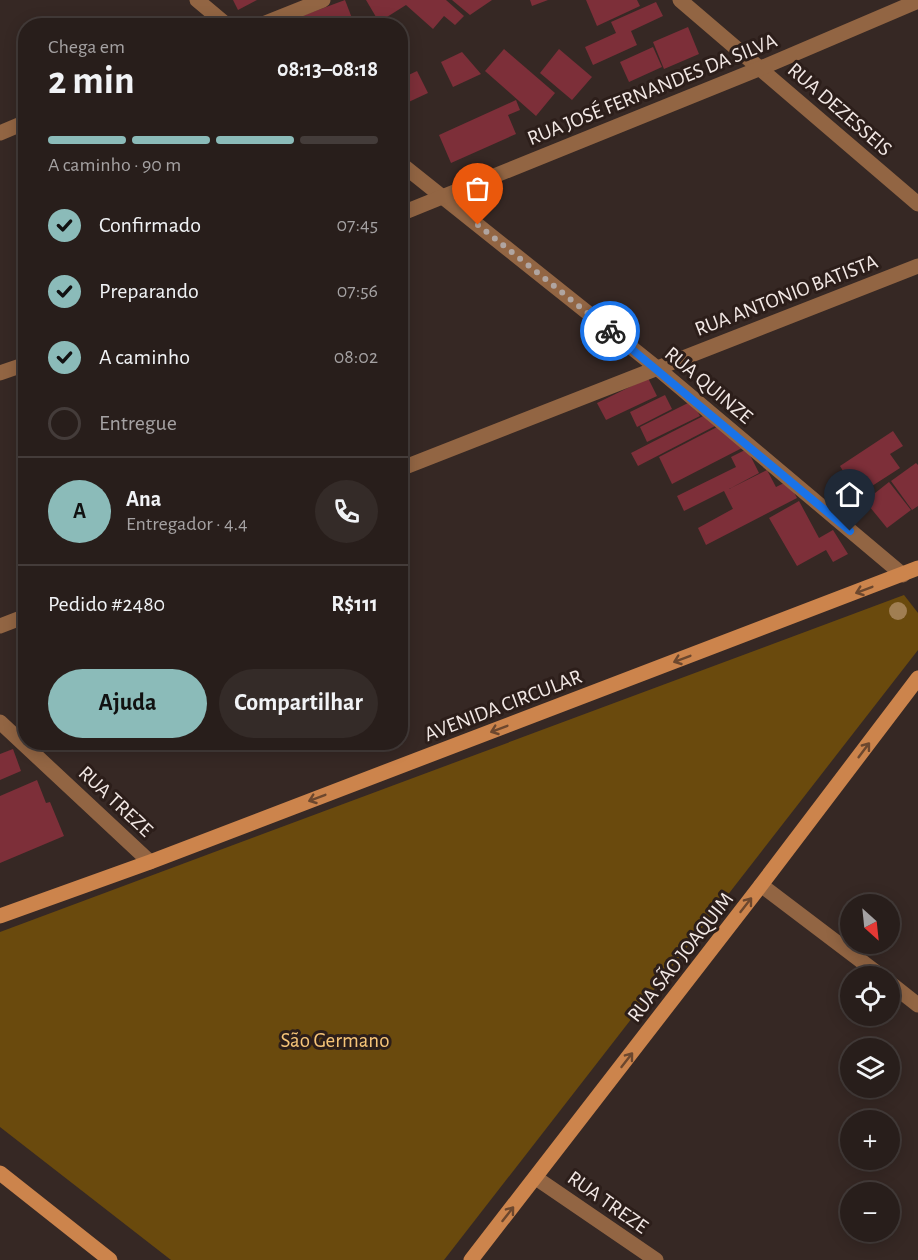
<!DOCTYPE html>
<html lang="pt">
<meta charset="utf-8">
<style>
body{margin:0;font-family:"Alegreya Sans",sans-serif;background:#342b28;color:#f1f3f6;height:100vh;display:flex;flex-direction:column;font-size:22px;white-space:nowrap}
*{box-sizing:border-box;margin:0}
p{font-size:20px;color:#a5a2a3}
.icon{flex:none;width:33px;height:33px;fill:none;stroke:currentColor;stroke-width:2;stroke-linecap:round;stroke-linejoin:round}
.map{position:relative;flex:1;overflow:hidden}
.drawer{position:absolute;left:18px;top:18px;width:390px;height:732px;display:flex;flex-direction:column;background:#281e1b;border-radius:24px;box-shadow:0 3px 15px #0003,0 0 0 2px #443c3a}
.drawer>*{flex:none}
.needle{width:39px;rotate:153deg}
.buttons{position:absolute;left:840px;top:894px;display:grid;gap:12px}
.buttons a{display:grid;place-items:center;width:60px;height:60px;border-radius:50%;background:#281e1b;box-shadow:0 3px 15px #0003,0 0 0 2px #443c3a;font-size:30px}
.pin{position:absolute;display:grid;place-items:center;width:51px;height:51px;color:#fff;margin:-62px -26px;border-radius:50% 50% 50% 0;rotate:-45deg;box-shadow:0 0 6px #0007}
.pin .icon{rotate:45deg}
.courier{position:absolute;display:grid;place-items:center;width:60px;height:60px;margin:-30px;border:4px solid #1a73e8;border-radius:50%;background:#fff;color:#222;box-shadow:0 2px 8px #0007}
.summary em{font-style:normal;font-weight:700}
.summary div{display:flex;flex-direction:column-reverse}
.summary{display:flex;align-items:center;justify-content:space-between;height:102px;padding:0 30px}
h1{font-size:39px;font-weight:700;line-height:45px}
.bar{display:grid;grid-template-columns:repeat(4,1fr);gap:9px 6px;align-content:center;height:72px;padding:0 30px}
.bar i{height:8px;border-radius:4px;background:#443c3a}
.bar .current{background:#8bbbb9}
.bar p{grid-column:span 4}
.line{display:flex;align-items:center;gap:15px;padding:0 30px;border-top:2px solid #443c3a}
.line div{flex:1}
.round{display:grid;place-items:center;flex:none;width:63px;height:63px;border-radius:32px;background:#342b28}
ol{padding:0 30px;list-style:none}
li{display:flex;align-items:center;gap:18px;height:66px}
li p{margin-inline-start:auto}
li .icon{padding:6px;border-radius:50%;background:#8bbbb9;color:#111;stroke-width:4}
li:last-child{color:#a5a2a3}
li i{width:33px;height:33px;border:3px solid #443c3a;border-radius:50%}
.primary-button{display:flex;gap:12px;margin-top:auto;padding:12px 30px}
.primary-button a{flex:1;height:69px;border-radius:36px;background:#8bbbb9;color:#111;font-size:24px;font-weight:700;line-height:69px;text-align:center}
.primary-button a+a{background:#342b28;color:#f1f3f6}
.map>svg:first-child{display:block}
.green{fill:#6a4a0d}
.building{fill:#7d2f39}
.lines{fill:none;stroke-linecap:round;stroke-linejoin:round}
.street{stroke:#926543;stroke-width:15}
.secondary{stroke:#cc844c;stroke-width:15}
.tree{fill:#a07e52}
.oneway{stroke:#6c472e}
.done{stroke:#b0a5a1;stroke-width:6;stroke-dasharray:0 10.8}
.route{stroke:#1a73e8;stroke-width:8}
.labels{text-anchor:middle;stroke-width:6;stroke-linejoin:round;paint-order:stroke}
.street-label{font-size:21px;fill:#f2e8e5;stroke:#2c1e1a}
.park-label{font-size:21px;fill:#f7c578;stroke:#2c1e1a}
</style>
<div class="map">
<svg width="918" height="1260" viewBox="0 0 918 1260">
<rect width="100%" height="100%" fill="#362824"/>
<polygon class="green" points="904,595 918,613 918,650 444,1260 171,1260 0,1127 0,932"/>
<g class="building">
<polygon points="233,0 257,0 238,10"/>
<polygon points="345,0 355,26 302,26 299,17"/>
<polygon points="366,0 446,0 464,16 455,25 444,16 433,29 406,5 379,22"/>
<polygon points="452,0 492,0 470,15"/>
<polygon points="530,0 548,0 532,6"/>
<polygon points="586,0 637,0 640,6 597,26"/>
<polygon points="656,2 663,16 631,31 637,45 593,65 585,47 616,33 611,22"/>
<polygon points="688,27 699,54 664,69 653,42"/>
<polygon points="653,47 662,67 629,82 620,62"/>
<polygon points="504,49 555,93 536,116 485,71"/>
<polygon points="559,49 592,77 572,100 540,73"/>
<polygon points="462,52 481,74 453,87 441,62"/>
<polygon points="417,71 428,93 400,106 400,79"/>
<polygon points="516,100 520,110 508,115 516,134 451,163 439,135"/>
<polygon points="648,378 657,396 606,420 597,403"/>
<polygon points="665,395 672,409 637,427 630,412"/>
<polygon points="692,401 700,416 647,442 640,427"/>
<polygon points="709,413 715,426 638,466 631,453"/>
<polygon points="719,426 742,448 672,484 659,457"/>
<polygon points="893,431 903,446 890,454 900,468 858,495 840,466"/>
<polygon points="747,449 759,473 729,489 767,470 776,487 788,481 797,498 706,545 698,528 749,500 733,509 724,491 684,511 677,496 736,467 731,457"/>
<polygon points="916,463 918,465 918,506 912,510 891,481"/>
<polygon points="889,482 911,510 887,528 865,501"/>
<polygon points="799,501 819,538 833,530 848,554 833,562 826,550 797,566 769,518"/>
<polygon points="13,749 21,771 0,780 0,754"/>
<polygon points="37,780 46,803 50,802 64,836 0,863 0,796"/>
</g>
<g class="lines">
<g class="street">
<polyline points="197,0 228,26"/>
<polyline points="680,0 918,204"/>
<polyline points="258,26 323,0"/>
<polyline points="0,133 26,122"/>
<polyline points="400,163 657,368 903,575"/>
<polyline points="400,214 761,68 918,1"/>
<polyline points="0,373 26,364"/>
<polyline points="400,469 918,266"/>
<polyline points="0,626 26,616"/>
<polyline points="0,722 150,862"/>
<polyline points="761,885 881,976"/>
<polyline points="890,983 918,1005"/>
<polyline points="536,1178 656,1260"/>
</g>
<g class="secondary">
<polyline points="0,916 150,862 918,568"/>
<polyline points="0,1173 110,1260"/>
<polyline points="471,1260 761,885 918,678"/>
</g>
</g>
<circle class="tree" cx="898" cy="611" r="9"/>
<defs><path id="oneway-shaft" d="M-6 0H5M1.5-3L5.5 0L1.5 3" fill="none" stroke-width="1.6" stroke-linecap="round" stroke-linejoin="round" transform="scale(1.5)"/></defs>
<g class="oneway">
<use href="#oneway-shaft" transform="translate(864 590) rotate(159)"/>
<use href="#oneway-shaft" transform="translate(682 659) rotate(159)"/>
<use href="#oneway-shaft" transform="translate(499 729) rotate(159)"/>
<use href="#oneway-shaft" transform="translate(864 750) rotate(-53)"/>
<use href="#oneway-shaft" transform="translate(317 798) rotate(159)"/>
<use href="#oneway-shaft" transform="translate(746 905) rotate(-52)"/>
<use href="#oneway-shaft" transform="translate(627 1060) rotate(-52)"/>
<use href="#oneway-shaft" transform="translate(508 1214) rotate(-52)"/>
</g>
<g class="lines">
<polyline class="done" points="478,225 610,331"/>
<polyline class="route" points="610,331 850,531"/>
</g>
<g class="labels">
<g class="street-label">
<text transform="translate(652 89) rotate(-22)" y="7">RUA JOSÉ FERNANDES DA SILVA</text>
<text transform="translate(840 109) rotate(41)" y="7">RUA DEZESSEIS</text>
<text transform="translate(786 295) rotate(-21)" y="7">RUA ANTONIO BATISTA</text>
<text transform="translate(709 385) rotate(40)" y="7">RUA QUINZE</text>
<text transform="translate(503 705) rotate(-21)" y="7">AVENIDA CIRCULAR</text>
<text transform="translate(116 801) rotate(43)" y="7">RUA TREZE</text>
<text transform="translate(680 957) rotate(-52)" y="7">RUA SÃO JOAQUIM</text>
<text transform="translate(608 1202) rotate(35)" y="7">RUA TREZE</text>
</g>
<g class="park-label">
<text x="335" y="1047">São Germano</text>
</g>
</g>
</svg>
<div class="buttons">
<a><svg class="needle" viewBox="-14 -14 28 28"><path d="M0-13l5 13h-10z" fill="#e53935"/><path d="M0 13l5-13h-10z" fill="#a5a2a3"/></svg></a>
<a><svg class="icon" aria-label="locate" viewBox="0 0 24 24"><circle cx="12" cy="12" r="6"/><path d="M12 2v4M12 18v4M2 12h4M18 12h4"/></svg></a>
<a><svg class="icon" aria-label="layers" viewBox="0 0 24 24"><path d="M12 4l9 5-9 5-9-5zM3 14l9 5 9-5"/></svg></a>
<a>+</a>
<a>−</a>
</div>
<div class="pin" style="left:478px;top:225px;background:#ea580c"><svg class="icon" aria-label="bag" viewBox="0 0 24 24"><path d="M5 8h14l-1 12H6zM9 8a3 3 0 0 1 6 0"/></svg></div>
<div class="pin" style="left:850px;top:531px;background:#1f2937"><svg class="icon" aria-label="home" viewBox="0 0 24 24"><path d="M3 11l9-7 9 7M6 9v11h12V9"/></svg></div>
<div class="courier" style="left:610px;top:331px"><svg class="icon" aria-label="bike" viewBox="0 0 24 24"><circle cx="6" cy="16" r="4"/><circle cx="18" cy="16" r="4"/><path d="M6 16l4-8h5l3 8M10 8l3 8H6M13 5h3"/></svg></div>
<section class="drawer">
<div class="summary"><div><h1>2 min</h1><p>Chega em</p></div><em>08:13–08:18</em></div>
<div class="bar"><i class="current"></i><i class="current"></i><i class="current"></i><i></i><p>A caminho · 90 m</p></div>
<ol>
<li><svg class="icon" aria-label="check" viewBox="0 0 24 24"><path d="M5 12l5 5 9-10"/></svg>Confirmado<p>07:45</p></li>
<li><svg class="icon" aria-label="check" viewBox="0 0 24 24"><path d="M5 12l5 5 9-10"/></svg>Preparando<p>07:56</p></li>
<li><svg class="icon" aria-label="check" viewBox="0 0 24 24"><path d="M5 12l5 5 9-10"/></svg>A caminho<p>08:02</p></li>
<li><i></i>Entregue</li>
</ol>
<div class="line" style="height:108px"><b class="round" style="background:#8bbbb9;color:#111">A</b><div><b>Ana</b><p>Entregador · 4.4</p></div><a class="round"><svg class="icon" aria-label="phone" viewBox="0 0 24 24"><path d="M5 4h4l2 5-3 2q2 4 5 5l2-3 5 2v4C11 20 4 13 5 4z"/></svg></a></div>
<div class="line" style="height:78px"><div>Pedido #2480</div><b>R$111</b></div>
<div class="primary-button"><a>Ajuda</a><a>Compartilhar</a></div>
</section>
</div>
